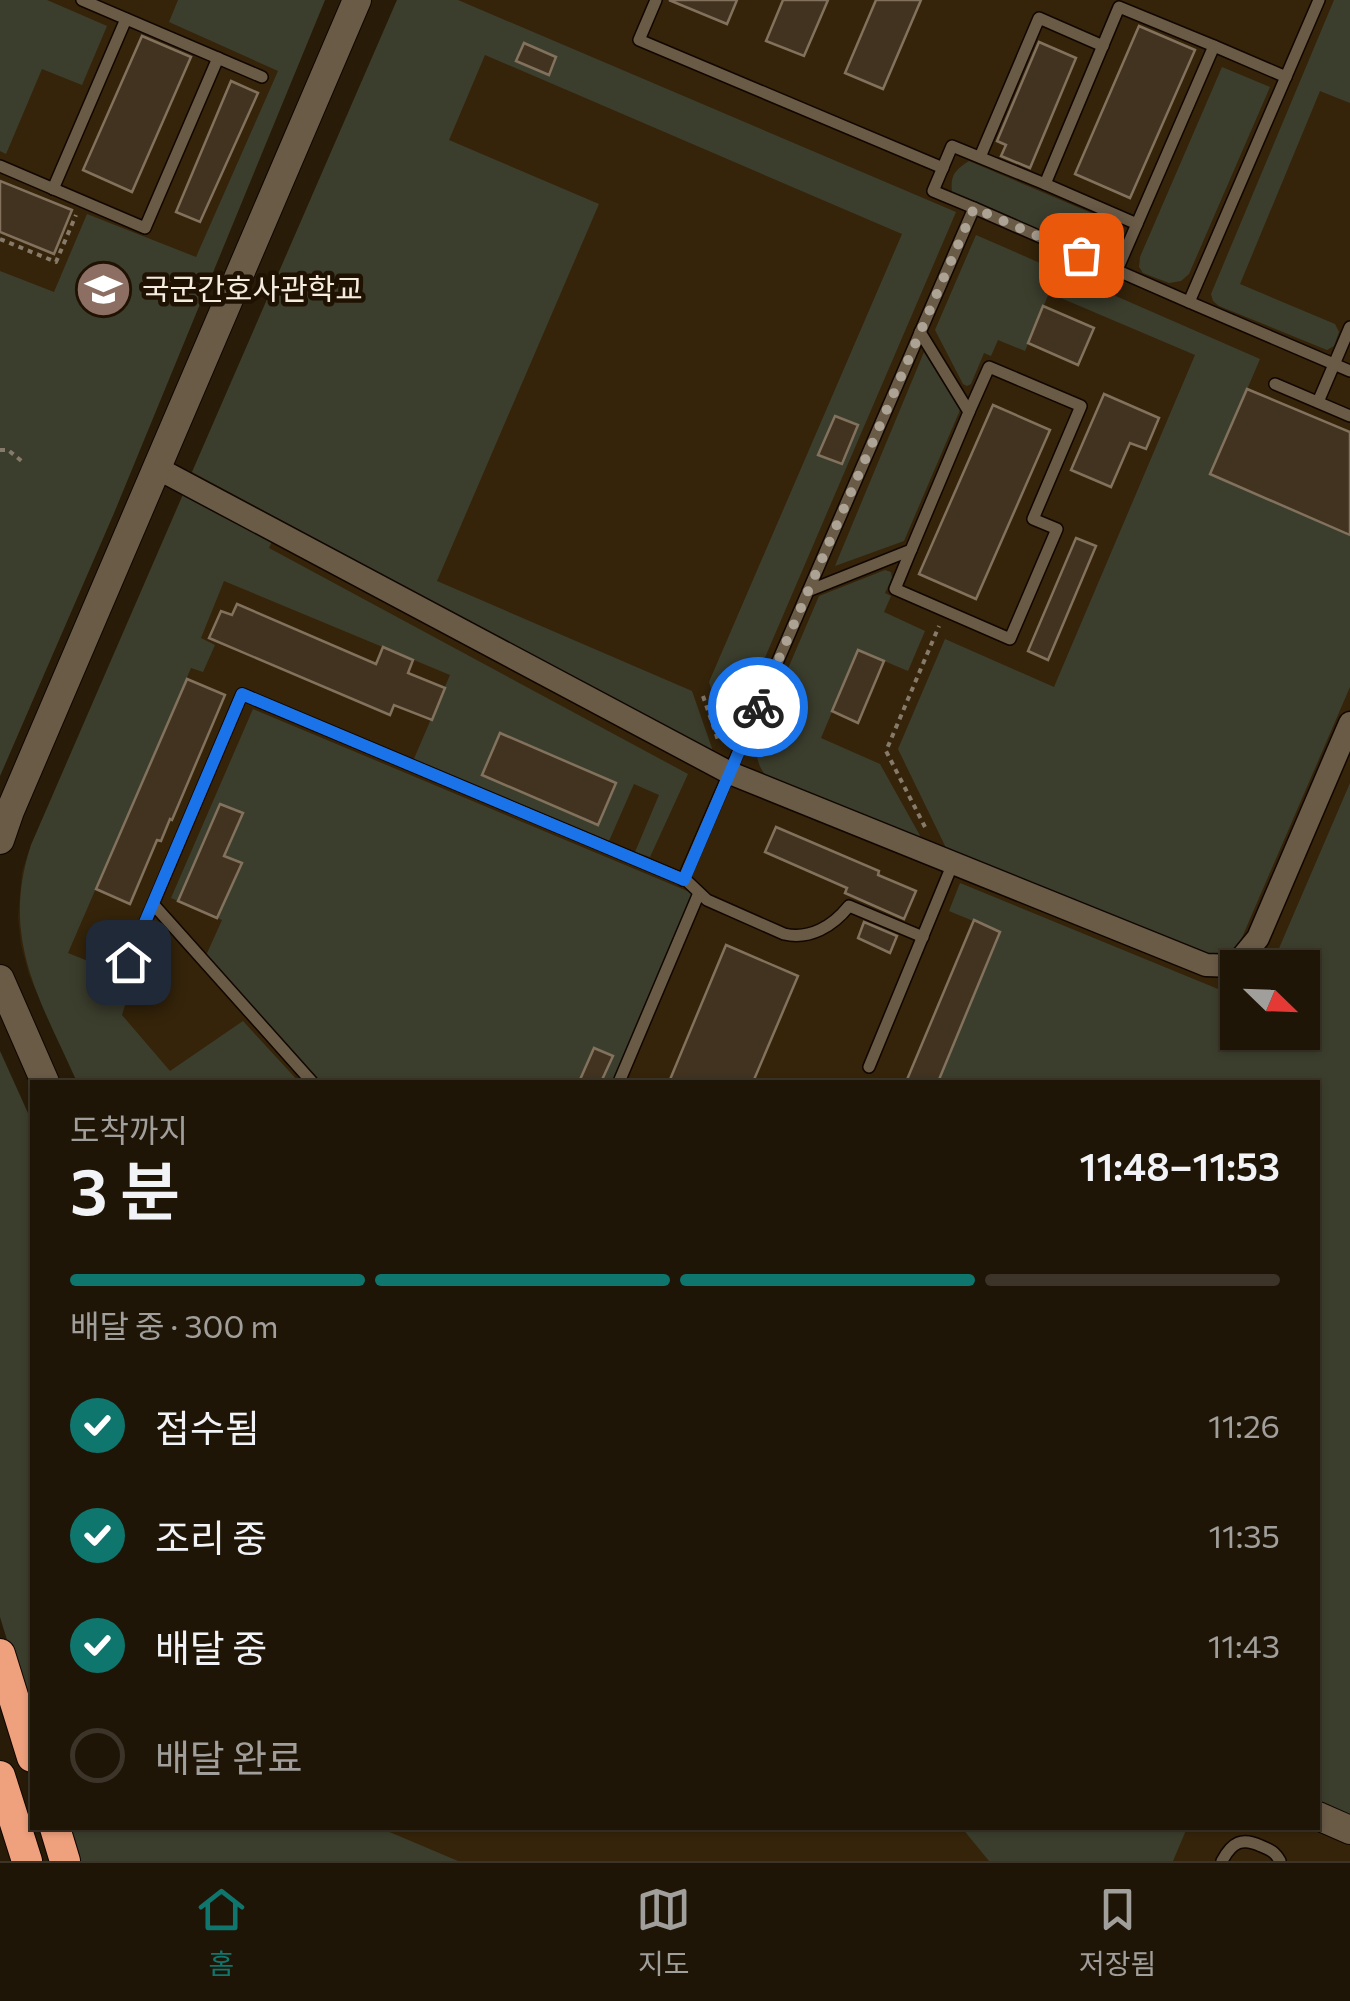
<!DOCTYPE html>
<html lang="ko">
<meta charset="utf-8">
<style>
body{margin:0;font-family:Commissioner,"Noto Sans KR",sans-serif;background:#261e11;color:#f1f3f6;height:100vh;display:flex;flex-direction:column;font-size:38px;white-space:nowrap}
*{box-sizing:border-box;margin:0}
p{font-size:32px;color:#a19f9b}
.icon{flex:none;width:55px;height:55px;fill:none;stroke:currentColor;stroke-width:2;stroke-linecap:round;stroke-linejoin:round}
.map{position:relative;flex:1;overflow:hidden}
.drawer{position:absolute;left:30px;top:1080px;width:1290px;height:750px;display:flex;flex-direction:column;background:#1e1507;border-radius:0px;box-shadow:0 2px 8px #0004,0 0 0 2px #3c3428}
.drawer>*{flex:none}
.needle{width:65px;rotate:113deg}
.controls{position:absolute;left:1220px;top:950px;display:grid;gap:20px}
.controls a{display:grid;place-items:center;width:100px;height:100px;border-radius:0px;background:#1e1507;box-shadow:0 2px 8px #0004,0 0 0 2px #3c3428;font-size:50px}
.pin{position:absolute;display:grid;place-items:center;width:85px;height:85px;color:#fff;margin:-42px;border-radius:20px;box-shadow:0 5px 15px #0006}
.courier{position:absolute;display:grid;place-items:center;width:100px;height:100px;margin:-50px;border:8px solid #1a73e8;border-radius:50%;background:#fff;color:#222;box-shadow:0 2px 12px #0007}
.summary em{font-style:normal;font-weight:600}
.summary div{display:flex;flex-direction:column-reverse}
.summary{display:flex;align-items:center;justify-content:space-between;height:170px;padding:0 40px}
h1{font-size:65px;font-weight:600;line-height:75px}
.bar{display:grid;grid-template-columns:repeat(4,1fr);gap:15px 10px;align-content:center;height:120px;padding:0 40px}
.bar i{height:12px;border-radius:8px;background:#3c3428}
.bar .selected{background:#0f766e}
.bar p{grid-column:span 4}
ol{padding:0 40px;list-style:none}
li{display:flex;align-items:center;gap:30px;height:110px}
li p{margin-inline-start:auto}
li .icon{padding:10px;border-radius:50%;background:#0f766e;color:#fff;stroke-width:4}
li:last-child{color:#a19f9b}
li i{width:55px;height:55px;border:5px solid #3c3428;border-radius:50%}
.dock{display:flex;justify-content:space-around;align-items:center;height:140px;border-top:2px solid #3c3428;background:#1e1507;font-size:28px;color:#a19f9b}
.dock a{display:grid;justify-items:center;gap:5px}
.dock .selected{color:#0f766e}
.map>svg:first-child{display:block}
.built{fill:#35240a;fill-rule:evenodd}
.green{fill:#3c3e2d}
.building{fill:#413320;stroke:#82725d;stroke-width:2.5}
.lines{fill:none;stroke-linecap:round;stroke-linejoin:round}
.service-casing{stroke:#110600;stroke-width:14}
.minor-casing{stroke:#110600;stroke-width:25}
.tertiary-casing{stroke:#110600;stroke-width:30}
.motorway-casing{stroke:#110600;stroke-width:32}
.path{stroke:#867b6b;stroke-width:4;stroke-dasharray:5 5;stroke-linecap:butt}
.service{stroke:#6a5b47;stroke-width:11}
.minor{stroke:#6a5b47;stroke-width:22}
.tertiary{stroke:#6a5b47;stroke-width:28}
.motorway{stroke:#efa07d;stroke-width:30}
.done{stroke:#ada395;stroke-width:10;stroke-dasharray:0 18}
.route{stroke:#1a73e8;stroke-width:12}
.labels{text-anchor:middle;stroke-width:9;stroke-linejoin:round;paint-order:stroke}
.poi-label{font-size:30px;fill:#f5ece0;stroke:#1f1202;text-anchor:start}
</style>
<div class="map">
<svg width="1350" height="1861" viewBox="0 0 1350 1861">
<rect width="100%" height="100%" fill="#281c09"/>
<g class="built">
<polygon points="0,0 325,0 114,513 0,776"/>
<path d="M 397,0 L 1350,0 L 1350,1819 L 1318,1082 L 77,1082 L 29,975 L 21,945 L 18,917 L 22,872 L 31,845 ZM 1238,968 L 1302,968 L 1302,1032 L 1238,1032 Z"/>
<polygon points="306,1828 1315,1828 1350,1842 1350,1861 325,1861"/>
</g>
<g class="green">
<polygon points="0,0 47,0 107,26 82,85 42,69 6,154 0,151"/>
<polygon points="178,0 325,0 114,513 0,776 0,271 54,292 87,214 196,257 278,71 169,22"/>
<polygon points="397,0 458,0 956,212 727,746 709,682 902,234 485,55 449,140 599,204 437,581 692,691 714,754 705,754 428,599 192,472"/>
<polygon points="1334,0 1350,0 1350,103 1320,91 1240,284 1335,324 1339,332 1334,346 1327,350 1219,306 1213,301 1211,294"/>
<polygon points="1222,67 1270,87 1189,274 1181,281 1169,283 1143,273 1139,267 1140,257"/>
<path d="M 969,161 L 1108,220 L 1112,227 L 1103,248 L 1094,253 L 952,192 C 950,175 955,170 969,161 Z"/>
<polygon points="976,235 1260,359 1211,474 1350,535 1350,687 1237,949 1228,956 1208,955 950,856 898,749 945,639 1054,687 1195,355 1049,293 1025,351 998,340 991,356 984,353 971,384 967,386 963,384 935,330"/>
<polygon points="924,352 960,410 904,541 835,566"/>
<path d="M 185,490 L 274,537 L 269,548 L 688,774 L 650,857 L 635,852 L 659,795 L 634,784 L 609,841 L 413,761 L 450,675 L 224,581 L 201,638 L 215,645 L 203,672 L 191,668 L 68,953 L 133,979 L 122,1015 L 170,1071 L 243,1021 L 299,1082 L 77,1082 C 40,999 0,939 31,845 Z"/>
<path d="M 885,570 L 891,572 L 892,578 L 885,593 L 891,596 L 884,612 L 925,631 L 908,671 L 858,650 L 821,738 L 880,764 L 923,841 L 767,777 C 756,764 756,755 758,739 L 819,596 Z"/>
<polygon points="253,709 692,893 612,1082 315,1082 204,960 222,920 171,898"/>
<polygon points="1350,783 1350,1819 1318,1805 1318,1082 938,1082 1000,932 949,911 960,883 1218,989 1237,991 1238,1032 1302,1032 1302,968 1271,967"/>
<polygon points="0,1051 32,1122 32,1721 0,1617"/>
<polygon points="66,1828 380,1828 458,1861 76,1861"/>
<polygon points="962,1828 1187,1828 1173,1861 989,1861"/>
</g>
<g class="building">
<polygon points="669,0 737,0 727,24"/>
<polygon points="783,0 828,0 804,56 766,41"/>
<polygon points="876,0 921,0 883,89 845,73"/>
<polygon points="1139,26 1195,50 1130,198 1075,174"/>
<polygon points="142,36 191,57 132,192 83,170"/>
<polygon points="1039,42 1076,58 1030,168 1001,156 1006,145 997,141"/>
<polygon points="524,43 556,57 549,75 516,61"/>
<polygon points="231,81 258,93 200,222 176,212"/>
<polygon points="0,181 72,210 54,254 0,232"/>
<polygon points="1043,306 1094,328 1078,365 1028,343"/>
<polygon points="1247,389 1350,432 1350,535 1210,474"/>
<polygon points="1104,394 1159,418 1146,449 1130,443 1111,487 1071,470"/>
<polygon points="993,405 1050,430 976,599 919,574"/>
<polygon points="835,416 858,425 842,464 818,455"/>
<polygon points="1076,538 1096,546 1048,660 1028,651"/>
<polygon points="237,604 376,664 383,647 413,660 408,673 445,688 432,720 394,705 390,715 209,638 221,611 232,615"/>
<polygon points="858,650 884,661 858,723 832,711"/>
<polygon points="187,679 225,695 172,820 170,819 161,841 157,840 130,904 96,889"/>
<polygon points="500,733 616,783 598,825 482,775"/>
<polygon points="220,804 243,813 224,856 242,863 217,918 178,901"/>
<polygon points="776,827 879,871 878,875 916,891 904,919 845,893 847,888 765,852"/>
<polygon points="974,920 1000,932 938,1082 906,1082"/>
<polygon points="864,922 897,936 890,953 858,938"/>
<polygon points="726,945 798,976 753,1082 669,1082"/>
<polygon points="594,1048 613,1056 601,1082 579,1082"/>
</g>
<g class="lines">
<defs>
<g id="service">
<polyline points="82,0 262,77"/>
<polyline points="656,0 639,40 943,168"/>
<polyline points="1319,0 1189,302 1350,371"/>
<polyline points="980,157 1039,18 1103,46"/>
<polyline points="0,166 145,228 218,58"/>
<polyline points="1045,184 1137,224"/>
<polyline points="53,189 126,19"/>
<polyline points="974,208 933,191 952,146 1045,184 1119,7 1214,46"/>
<polyline points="1117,270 1214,46 1286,77"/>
<polyline points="1275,384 1350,416"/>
<polyline points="1318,402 1350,327"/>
<polyline points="911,550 895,589 1010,639 1057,529 1033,519 1081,406 989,367 969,412"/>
<polyline points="808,591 911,550 969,412 920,332"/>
<polyline points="683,880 974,208 1189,302"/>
<polyline points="153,904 312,1082"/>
<path d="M 128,963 L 242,694 L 687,881 L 707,900 L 784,934 C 810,940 833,926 849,906 L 923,937"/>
<polyline points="869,1067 953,863"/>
<polyline points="619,1082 699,893"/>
<path d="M 1222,1861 C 1232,1842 1242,1837 1261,1846 C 1271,1850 1275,1852 1280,1861"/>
</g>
<polyline id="minor" points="157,468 730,773 1206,965 1235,966 1258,938 1350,723"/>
<g id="tertiary">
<polyline points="0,840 10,811 357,0"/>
<polyline points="0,979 45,1082"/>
<polyline points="1318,1816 1350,1830"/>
</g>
<g id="motorway">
<polyline points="0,1654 32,1757"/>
<polyline points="0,1776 27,1861"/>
<polyline points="55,1828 65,1861"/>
</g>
</defs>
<use href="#service" class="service-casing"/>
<use href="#minor" class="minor-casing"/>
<use href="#tertiary" class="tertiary-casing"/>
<use href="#motorway" class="motorway-casing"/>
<g class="path">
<polyline points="0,239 56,262 76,215"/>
<polyline points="0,450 8,450 24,463"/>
<polyline points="703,696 719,743"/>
<polyline points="925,827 886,751 939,626"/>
</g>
<use href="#service" class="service"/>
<use href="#minor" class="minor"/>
<use href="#tertiary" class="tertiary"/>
<use href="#motorway" class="motorway"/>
</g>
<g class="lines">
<polyline class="done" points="758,707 974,208 1081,255"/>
<polyline class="route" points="128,962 242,694 684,880 758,707"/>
</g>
<defs>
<symbol id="university-disc" viewBox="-11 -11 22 22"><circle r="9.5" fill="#8d6e63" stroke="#1f1202"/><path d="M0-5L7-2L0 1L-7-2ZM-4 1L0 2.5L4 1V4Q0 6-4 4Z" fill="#fff"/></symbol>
</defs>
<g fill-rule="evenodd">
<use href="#university-disc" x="72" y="258" width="63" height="63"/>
</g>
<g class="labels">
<g class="poi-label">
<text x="142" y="300">국군간호사관학교</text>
</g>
</g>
</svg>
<div class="controls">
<a><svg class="needle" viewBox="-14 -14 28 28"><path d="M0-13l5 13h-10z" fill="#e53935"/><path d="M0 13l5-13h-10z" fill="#a19f9b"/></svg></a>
</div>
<div class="pin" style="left:1081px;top:255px;background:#ea580c"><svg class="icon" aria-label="bag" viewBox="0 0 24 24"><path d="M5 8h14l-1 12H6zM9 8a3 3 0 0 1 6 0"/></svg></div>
<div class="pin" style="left:128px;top:962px;background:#1f2937"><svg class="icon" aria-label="home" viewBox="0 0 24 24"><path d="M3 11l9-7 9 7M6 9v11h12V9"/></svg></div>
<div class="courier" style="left:758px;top:707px"><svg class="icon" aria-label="bike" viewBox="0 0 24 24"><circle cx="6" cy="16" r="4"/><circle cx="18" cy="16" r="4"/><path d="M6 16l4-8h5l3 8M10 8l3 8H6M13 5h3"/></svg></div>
<section class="drawer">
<div class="summary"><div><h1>3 분</h1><p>도착까지</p></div><em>11:48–11:53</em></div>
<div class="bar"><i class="selected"></i><i class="selected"></i><i class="selected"></i><i></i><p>배달 중 · 300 m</p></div>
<ol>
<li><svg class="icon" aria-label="check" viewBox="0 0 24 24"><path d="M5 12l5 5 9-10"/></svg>접수됨<p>11:26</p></li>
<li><svg class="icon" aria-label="check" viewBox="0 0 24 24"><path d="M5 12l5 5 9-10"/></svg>조리 중<p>11:35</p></li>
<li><svg class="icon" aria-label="check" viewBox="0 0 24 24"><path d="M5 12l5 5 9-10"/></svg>배달 중<p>11:43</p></li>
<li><i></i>배달 완료</li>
</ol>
</section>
</div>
<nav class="dock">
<a class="selected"><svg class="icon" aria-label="home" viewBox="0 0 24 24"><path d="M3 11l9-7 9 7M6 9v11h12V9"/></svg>홈</a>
<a><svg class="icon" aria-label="map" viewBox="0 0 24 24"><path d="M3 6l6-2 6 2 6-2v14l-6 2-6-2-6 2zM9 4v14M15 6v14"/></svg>지도</a>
<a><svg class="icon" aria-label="saved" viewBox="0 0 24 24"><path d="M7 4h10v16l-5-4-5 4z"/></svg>저장됨</a>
</nav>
